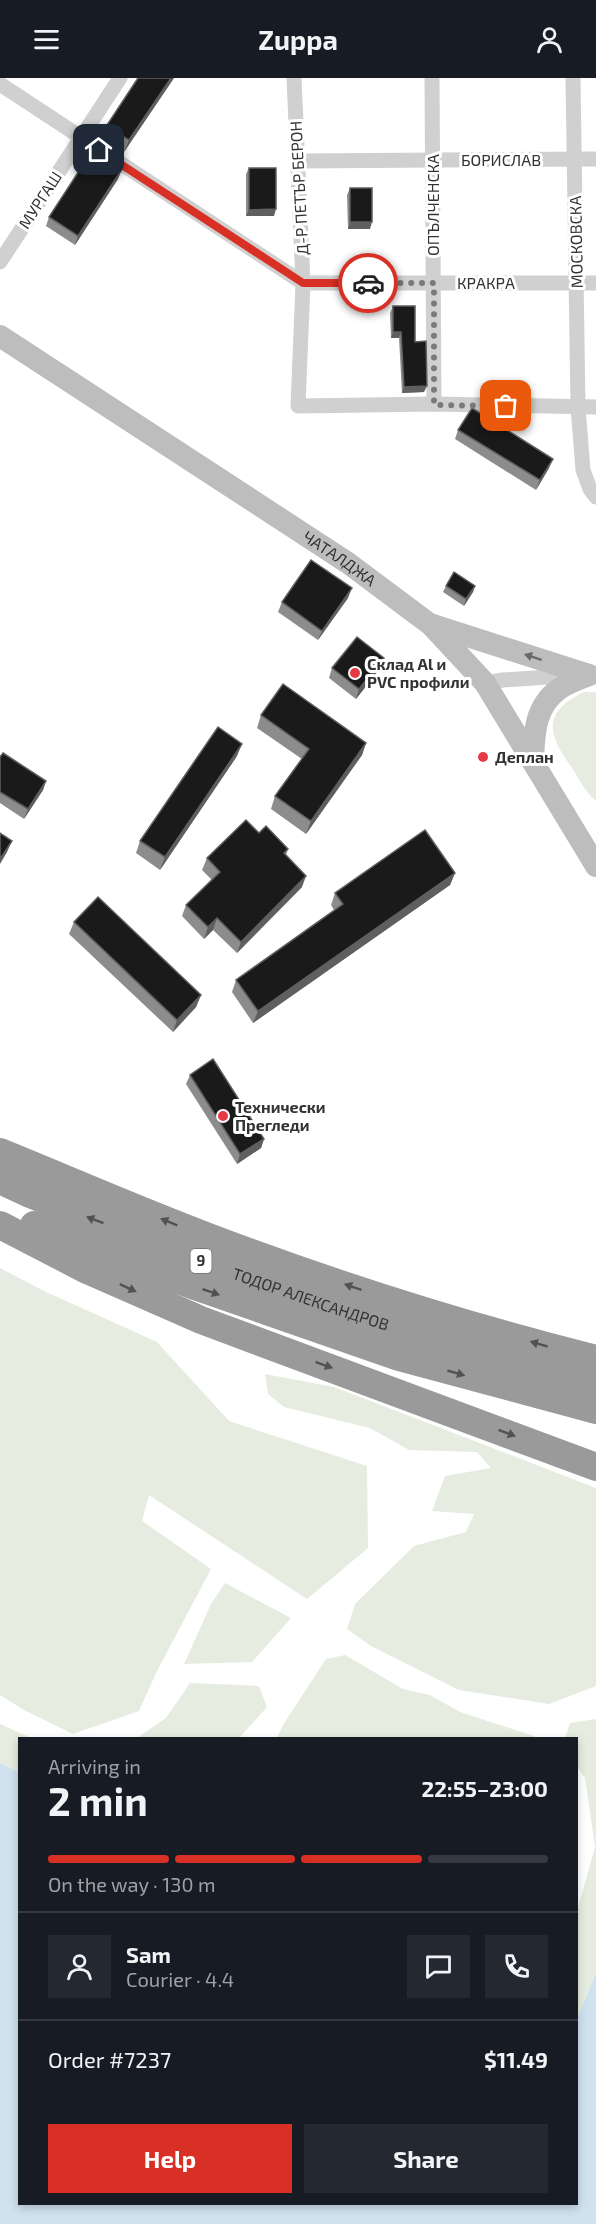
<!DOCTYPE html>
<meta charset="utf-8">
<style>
body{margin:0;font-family:"Exo 2",sans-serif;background:#242831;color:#f1f3f6;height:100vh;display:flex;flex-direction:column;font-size:22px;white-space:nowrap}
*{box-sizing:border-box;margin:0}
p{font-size:20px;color:#9ea1a6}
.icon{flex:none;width:33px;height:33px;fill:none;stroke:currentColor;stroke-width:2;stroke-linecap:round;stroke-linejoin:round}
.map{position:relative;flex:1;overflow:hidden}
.sheet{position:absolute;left:18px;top:1659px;width:560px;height:468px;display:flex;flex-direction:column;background:#171b24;border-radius:0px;box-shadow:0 3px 9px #0003}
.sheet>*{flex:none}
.pin{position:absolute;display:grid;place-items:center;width:51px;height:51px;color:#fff;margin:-26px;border-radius:12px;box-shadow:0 3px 9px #0006}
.courier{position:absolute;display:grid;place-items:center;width:60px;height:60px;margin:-30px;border:4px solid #d93025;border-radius:50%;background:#fff;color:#222;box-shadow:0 2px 8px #0007}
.headline em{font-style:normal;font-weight:700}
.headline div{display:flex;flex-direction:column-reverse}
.headline{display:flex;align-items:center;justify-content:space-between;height:102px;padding:0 30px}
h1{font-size:39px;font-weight:700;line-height:45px}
.bar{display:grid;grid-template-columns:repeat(4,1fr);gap:9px 6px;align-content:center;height:72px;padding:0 30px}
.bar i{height:8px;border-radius:4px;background:#363941}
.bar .current{background:#d93025}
.bar p{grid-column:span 4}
.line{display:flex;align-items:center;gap:15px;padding:0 30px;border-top:2px solid #363941}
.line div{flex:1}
.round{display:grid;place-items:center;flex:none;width:63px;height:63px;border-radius:0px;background:#242831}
.action{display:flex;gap:12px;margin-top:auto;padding:12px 30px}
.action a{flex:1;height:69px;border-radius:0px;background:#d93025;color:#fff;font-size:24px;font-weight:700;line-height:69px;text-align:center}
.action a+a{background:#242831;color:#f1f3f6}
header{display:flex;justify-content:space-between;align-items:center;height:78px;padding:0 30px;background:#171b24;font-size:27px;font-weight:700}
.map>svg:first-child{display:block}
.green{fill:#e6ecdf}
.water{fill:#cfe2ee}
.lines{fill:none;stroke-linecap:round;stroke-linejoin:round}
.street{stroke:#d0d0d0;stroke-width:15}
.secondary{stroke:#bdbdbd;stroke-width:22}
.highway{stroke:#9a9a9a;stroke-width:28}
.wall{fill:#8c8c8c}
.shaded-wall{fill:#5f5f5f}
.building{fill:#1a1a1a;stroke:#5f5f5f;stroke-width:1.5}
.oneway{fill:#6a6a6a}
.oneway2{fill:#525252}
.done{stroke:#7a7a7a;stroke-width:6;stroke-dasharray:0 10.8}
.route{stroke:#d93025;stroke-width:8}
.poi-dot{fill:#e63946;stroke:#fff;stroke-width:2}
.labels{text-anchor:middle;stroke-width:6;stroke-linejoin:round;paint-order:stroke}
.shield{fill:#fff;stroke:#707070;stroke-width:1.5}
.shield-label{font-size:15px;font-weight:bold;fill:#333}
.street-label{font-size:16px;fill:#333;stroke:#fff}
.poi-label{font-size:16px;font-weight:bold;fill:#333;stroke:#fff;text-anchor:start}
</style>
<header><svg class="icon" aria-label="menu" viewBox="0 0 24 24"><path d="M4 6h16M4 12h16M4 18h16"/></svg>Zuppa<svg class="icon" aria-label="person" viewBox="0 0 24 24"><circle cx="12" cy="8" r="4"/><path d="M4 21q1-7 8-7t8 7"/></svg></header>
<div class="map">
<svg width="596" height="2146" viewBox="0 0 596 2146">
<rect width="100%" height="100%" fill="#fff"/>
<g class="green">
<path d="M 584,614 L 596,614 L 596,723 C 587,716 580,703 574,693 C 549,658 539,636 584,614 Z"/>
<polygon points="0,1190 44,1213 157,1264 229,1343 367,1388 368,1470 307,1521 149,1417 142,1443 211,1491 157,1593 139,1633 73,1656 24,1632 0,1617"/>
<polygon points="265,1296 334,1309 596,1410 596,1608 549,1626 459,1612 371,1568 347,1551 355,1526 414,1468 466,1454 474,1436 432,1433 445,1398 491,1390 477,1374 409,1372 370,1350 284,1329 268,1316"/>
<polygon points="225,1505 291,1540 252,1584 184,1586 211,1526"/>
<polygon points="345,1577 403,1611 430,1617 460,1634 534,1658 536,1660 277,1660 283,1647 326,1581"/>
<polygon points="190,1605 259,1608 267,1629 239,1660 137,1660 166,1640"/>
<polygon points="596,1641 596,1895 576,1943 576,1837 595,1769 585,1700 576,1687 576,1660 565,1660 570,1645"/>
<polygon points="0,1646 31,1660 20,1660 19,1695 0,1685"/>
</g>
<polygon class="water" points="0,1685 20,1695 20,2126 576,2126 576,1943 596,1895 596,2146 0,2146"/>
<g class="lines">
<g class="street">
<polyline points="294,0 303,205 298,328 434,326 596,329"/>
<polyline points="432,0 434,326"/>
<polyline points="573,0 578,329 583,392 590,411 596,419"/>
<polyline points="0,6 303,205 596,205"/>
<polyline points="298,83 596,81"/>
<polyline points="0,184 120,0"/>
<polyline points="485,605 503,602 578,597"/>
</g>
<g class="secondary">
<path id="s1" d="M 0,258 L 348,485 L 431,547 L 485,605 L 596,788"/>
<polyline points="433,547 589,597"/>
<path d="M 533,684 C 534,657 534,629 559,611 C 567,605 579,601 589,597"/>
</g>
<g class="highway">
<path d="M 0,1074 C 69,1102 137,1132 206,1158 C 332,1206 465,1248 596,1281"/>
<path id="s2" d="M 0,1102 L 30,1116 L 197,1182 L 329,1228 L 407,1253 L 596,1304"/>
<polyline points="0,1147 87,1192 201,1242 596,1389"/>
<polyline points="34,1147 189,1206 399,1279 596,1332"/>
</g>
</g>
<g class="wall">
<polygon points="138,0 174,0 124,74 102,59 107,47"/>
<polygon points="249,90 274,138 246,138 246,96"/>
<polygon points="118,101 75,167 46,148 49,139"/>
<polygon points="350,110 370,151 348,151 347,117"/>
<polygon points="393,228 415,264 424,314 402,315 399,260 391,260 390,235"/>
<polygon points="458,352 549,390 536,412 455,361"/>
<polygon points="446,508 475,508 473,514 464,528 443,514"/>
<polygon points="348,520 318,562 278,534 282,524"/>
<polygon points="381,589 356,621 329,600 332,590"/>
<polygon points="261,637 366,665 362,677 306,756 271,731 275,718 302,681 257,650"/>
<polygon points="237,678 160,792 136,775 140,763"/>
<polygon points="0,679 46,703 43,712 24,741 0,725"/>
<polygon points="259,755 288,771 286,777 302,809 237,875 213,852 204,861 182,838 186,827 212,802 202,792 207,780"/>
<polygon points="455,795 450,807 253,945 232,914 236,902 334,832 331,827 335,815"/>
<polygon points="74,844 201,917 196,929 173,954 69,856"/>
<polygon points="190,997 264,1061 261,1070 237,1086 186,1006"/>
</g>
<g class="shaded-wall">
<polygon points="171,0 174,0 124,74 129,62"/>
<polygon points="122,91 118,101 75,167 78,158"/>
<polygon points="276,131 274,138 246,138 249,132"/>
<polygon points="350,144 372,144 370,151 348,151"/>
<polygon points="393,254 401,254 399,260 391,260"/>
<polygon points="427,308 424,314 402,315 404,309"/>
<polygon points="553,381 549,390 536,412 540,402"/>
<polygon points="475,508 473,514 464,528 466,521"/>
<polygon points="352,510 348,520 318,562 322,553"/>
<polygon points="384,580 381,589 356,621 359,611"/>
<polygon points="366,665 362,677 306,756 311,743"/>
<polygon points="242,666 237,678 160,792 165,779"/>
<polygon points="46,703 43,712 24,741 28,731"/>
<polygon points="12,763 7,774 0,786 0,781"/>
<polygon points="455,795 450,807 253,945 258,933"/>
<polygon points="306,798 302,809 237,875 241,864"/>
<polygon points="217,840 213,852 204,861 208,849"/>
<polygon points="201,917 196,929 173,954 177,942"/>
<polygon points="264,1061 261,1070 237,1086 240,1076"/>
</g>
<g class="building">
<polygon points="138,0 171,0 129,62 107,47"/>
<polygon points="92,73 122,91 78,158 49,139"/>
<polygon points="249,90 276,90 276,131 249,132"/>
<rect x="350" y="110" width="22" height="34"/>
<polygon points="393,228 415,228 415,264 426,263 427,308 404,309 401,254 393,254"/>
<polygon points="472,330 553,381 540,402 458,352"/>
<polygon points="311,482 352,510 322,553 282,524"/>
<polygon points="454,494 475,508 466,521 446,508"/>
<polygon points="357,559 384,580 359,611 332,590"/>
<polygon points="283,606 366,665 311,743 275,718 309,671 261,637"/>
<polygon points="218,649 242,666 165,779 140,763"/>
<polygon points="3,675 46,703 28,731 0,714 0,679"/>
<polygon points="246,742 259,755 266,748 288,771 284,775 306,798 241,864 217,840 208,849 186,827 220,794 207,780"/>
<polygon points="425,752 455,795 258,933 236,902 343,826 335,815"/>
<polygon points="0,755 12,763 0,781"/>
<polygon points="98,819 201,917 177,942 74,844"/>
<polygon points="213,981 264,1061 240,1076 190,997"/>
</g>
<defs><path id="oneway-solid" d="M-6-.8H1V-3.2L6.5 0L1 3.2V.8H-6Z" transform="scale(1.5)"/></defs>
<use class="oneway" href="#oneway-solid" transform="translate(533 579) rotate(-162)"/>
<g class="oneway2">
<use href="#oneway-solid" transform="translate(95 1142) rotate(-159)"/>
<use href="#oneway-solid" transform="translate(169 1144) rotate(-158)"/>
<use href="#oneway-solid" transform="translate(353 1209) rotate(-161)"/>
<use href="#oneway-solid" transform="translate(128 1210) rotate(25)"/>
<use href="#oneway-solid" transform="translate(211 1214) rotate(19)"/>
<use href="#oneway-solid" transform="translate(539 1266) rotate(-164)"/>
<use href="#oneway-solid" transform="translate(324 1287) rotate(20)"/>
<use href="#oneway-solid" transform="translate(456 1295) rotate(16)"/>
<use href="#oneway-solid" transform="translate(507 1355) rotate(21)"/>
</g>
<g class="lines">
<polyline class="done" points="368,205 434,205 434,327 506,328"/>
<polyline class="route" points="99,72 303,205 368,205"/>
</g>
<g class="poi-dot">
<circle cx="355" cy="595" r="6"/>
<circle cx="483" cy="679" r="6"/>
<circle cx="223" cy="1038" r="6"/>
</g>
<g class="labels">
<rect class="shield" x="190.5" y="1171" width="21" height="24" rx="4.5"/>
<g class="shield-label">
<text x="201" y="1188">9</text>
</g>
<g class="street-label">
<text x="501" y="88">БОРИСЛАВ</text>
<text transform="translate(299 110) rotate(-93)" y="6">Д-Р ПЕТЪР БЕРОН</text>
<text transform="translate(40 122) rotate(-57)" y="6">МУРГАШ</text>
<text transform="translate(433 127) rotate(-90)" y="6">ОПЪЛЧЕНСКА</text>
<text transform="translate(576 164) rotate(-91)" y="6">МОСКОВСКА</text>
<text x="486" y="211">КРАКРА</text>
<text dy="6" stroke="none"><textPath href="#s1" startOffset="406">ЧАТАЛДЖА</textPath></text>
<text dy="6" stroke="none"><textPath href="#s2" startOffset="333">ТОДОР АЛЕКСАНДРОВ</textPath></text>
</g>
<g class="poi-label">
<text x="367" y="592">Склад Al и<tspan x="367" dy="18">PVC профили</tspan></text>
<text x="495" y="685">Деплан</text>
<text x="235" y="1035">Технически<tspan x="235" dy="18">Прегледи</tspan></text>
</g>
</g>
</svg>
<div class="pin" style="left:506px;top:328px;background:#ea580c"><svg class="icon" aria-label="bag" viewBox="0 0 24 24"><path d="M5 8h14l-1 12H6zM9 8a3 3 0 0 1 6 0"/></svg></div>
<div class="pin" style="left:99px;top:72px;background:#1f2937"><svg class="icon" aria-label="home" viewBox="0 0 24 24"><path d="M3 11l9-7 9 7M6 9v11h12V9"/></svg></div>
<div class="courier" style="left:368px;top:205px"><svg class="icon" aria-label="car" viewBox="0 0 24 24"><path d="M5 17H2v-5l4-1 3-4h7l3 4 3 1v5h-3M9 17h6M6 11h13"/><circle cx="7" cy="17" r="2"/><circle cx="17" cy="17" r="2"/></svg></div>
<section class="sheet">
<div class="headline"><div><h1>2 min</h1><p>Arriving in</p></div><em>22:55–23:00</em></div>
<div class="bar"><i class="current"></i><i class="current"></i><i class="current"></i><i></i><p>On the way · 130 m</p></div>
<div class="line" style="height:108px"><a class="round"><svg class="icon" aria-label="person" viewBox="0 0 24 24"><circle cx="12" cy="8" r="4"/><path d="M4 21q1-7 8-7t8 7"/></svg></a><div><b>Sam</b><p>Courier · 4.4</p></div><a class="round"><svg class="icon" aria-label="chat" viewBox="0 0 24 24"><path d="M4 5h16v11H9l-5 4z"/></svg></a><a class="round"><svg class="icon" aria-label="phone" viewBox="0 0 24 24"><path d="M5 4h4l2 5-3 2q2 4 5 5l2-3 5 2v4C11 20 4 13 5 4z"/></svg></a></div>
<div class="line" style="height:78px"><div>Order #7237</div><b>$11.49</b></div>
<div class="action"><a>Help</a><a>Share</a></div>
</section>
</div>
